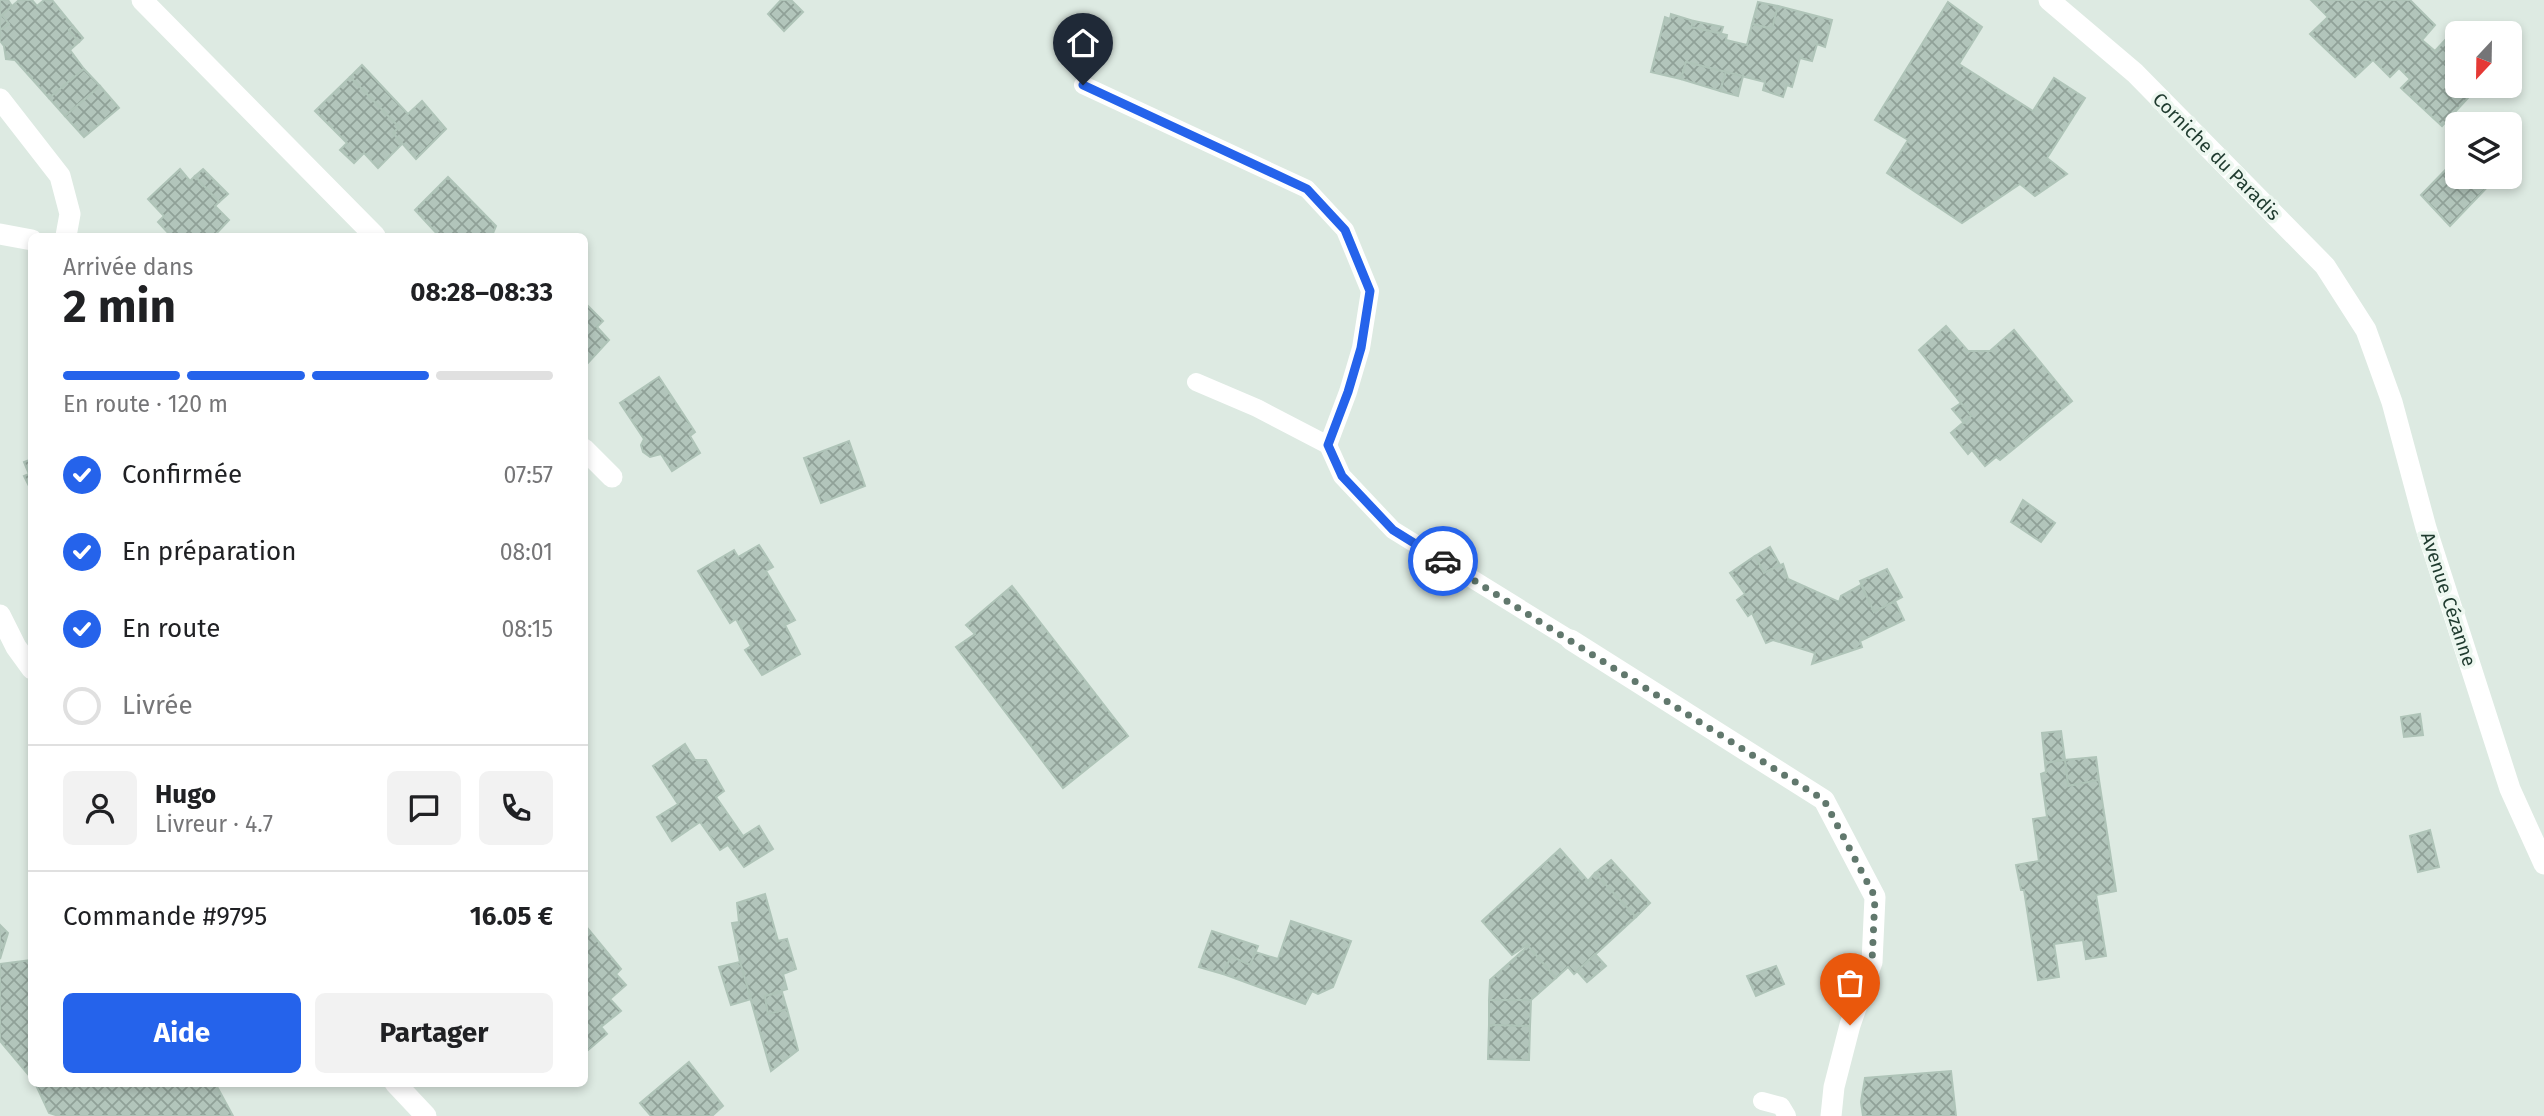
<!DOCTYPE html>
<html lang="fr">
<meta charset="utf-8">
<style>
body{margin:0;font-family:"Fira Sans",sans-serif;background:#f2f2f2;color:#202124;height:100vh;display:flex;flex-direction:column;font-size:26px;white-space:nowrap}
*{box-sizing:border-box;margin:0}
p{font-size:23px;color:#757577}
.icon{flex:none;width:38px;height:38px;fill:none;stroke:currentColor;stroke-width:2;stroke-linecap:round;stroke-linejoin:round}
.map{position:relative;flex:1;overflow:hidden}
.details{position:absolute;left:28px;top:233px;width:560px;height:854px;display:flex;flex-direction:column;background:#fff;border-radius:10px;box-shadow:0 4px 10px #0003}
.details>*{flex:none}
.needle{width:46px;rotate:202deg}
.buttons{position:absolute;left:2445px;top:21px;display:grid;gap:14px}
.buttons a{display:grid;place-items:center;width:77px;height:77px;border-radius:10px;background:#fff;box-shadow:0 4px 10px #0003;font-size:35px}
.pin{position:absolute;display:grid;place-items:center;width:60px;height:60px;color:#fff;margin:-72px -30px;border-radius:50% 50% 50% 0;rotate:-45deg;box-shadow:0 0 7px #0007}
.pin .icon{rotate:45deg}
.courier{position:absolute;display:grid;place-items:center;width:70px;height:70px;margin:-35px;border:5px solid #2563eb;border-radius:50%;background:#fff;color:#222;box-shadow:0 2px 9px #0007}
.headline em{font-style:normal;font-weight:700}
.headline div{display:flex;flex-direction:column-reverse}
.headline{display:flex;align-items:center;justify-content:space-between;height:119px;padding:0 35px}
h1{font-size:46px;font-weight:700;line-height:52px}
.bar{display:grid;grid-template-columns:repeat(4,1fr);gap:10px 7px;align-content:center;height:84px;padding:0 35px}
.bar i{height:9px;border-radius:5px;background:#e0e0e0}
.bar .active{background:#2563eb}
.bar p{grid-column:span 4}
.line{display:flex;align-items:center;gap:18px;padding:0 35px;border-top:2px solid #e0e0e0}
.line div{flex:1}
.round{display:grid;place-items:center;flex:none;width:74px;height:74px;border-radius:10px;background:#f2f2f2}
ol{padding:0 35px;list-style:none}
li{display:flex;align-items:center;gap:21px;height:77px}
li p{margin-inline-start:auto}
li .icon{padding:7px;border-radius:50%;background:#2563eb;color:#fff;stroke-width:4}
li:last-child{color:#757577}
li i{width:38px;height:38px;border:4px solid #e0e0e0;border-radius:50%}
.button{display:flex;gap:14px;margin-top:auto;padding:14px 35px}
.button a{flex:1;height:80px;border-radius:10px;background:#2563eb;color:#fff;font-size:28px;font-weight:700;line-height:80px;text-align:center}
.button a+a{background:#f2f2f2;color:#202124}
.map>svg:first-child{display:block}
.building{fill:url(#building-cross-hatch);stroke:#afc4b8;stroke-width:2}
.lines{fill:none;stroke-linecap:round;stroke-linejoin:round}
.service{stroke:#fff;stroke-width:18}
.minor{stroke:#fff;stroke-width:21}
.done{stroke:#61786d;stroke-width:7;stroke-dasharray:0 12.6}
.route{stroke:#2563eb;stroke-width:9}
.labels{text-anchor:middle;stroke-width:7;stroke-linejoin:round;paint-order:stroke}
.street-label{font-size:19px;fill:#1e3a2e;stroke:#edf7f0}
</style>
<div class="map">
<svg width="2544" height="1116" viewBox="0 0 2544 1116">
<defs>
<pattern id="building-cross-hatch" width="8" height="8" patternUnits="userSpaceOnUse" patternTransform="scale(1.75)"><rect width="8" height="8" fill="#b2c5bb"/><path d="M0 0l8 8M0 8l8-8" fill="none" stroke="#90a198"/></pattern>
</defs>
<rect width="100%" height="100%" fill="#ddeae2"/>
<g class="building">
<polygon points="0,0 8,0 12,6 0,17"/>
<polygon points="19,0 32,0 37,6 44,0 52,0 73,26 69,30 79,42 70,50 84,69 49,98 15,60 6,59 4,46 0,41 0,30 9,24 2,15"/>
<polygon points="781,0 791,0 803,12 784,31 768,14"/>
<polygon points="2311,0 2410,0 2435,25 2422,40 2435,51 2447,38 2457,48 2457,86 2479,86 2442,126 2401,88 2410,79 2399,68 2390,77 2373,60 2355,77 2310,34 2328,17"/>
<polygon points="1758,2 1778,6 1772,29 1752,24"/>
<polygon points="1948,2 1982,27 1959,64 2033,111 2054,78 2085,98 2047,158 2067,174 2035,196 2020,184 1962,223 1887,173 1908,140 1875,120"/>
<polygon points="1778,6 1832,20 1825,47 1817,44 1812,61 1800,58 1792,87 1787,85 1783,97 1763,90 1765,82 1686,62 1681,79 1651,72 1665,17 1670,19 1671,14 1694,21 1691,27 1727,35 1726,40 1747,45 1752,24 1772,29"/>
<polygon points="2,15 9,24 0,30 0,17"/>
<polygon points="1694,21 1723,27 1721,33 1691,27"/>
<polygon points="73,26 83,38 79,42 69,30"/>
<polygon points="1686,62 1726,72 1720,91 1681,79"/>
<polygon points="362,65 408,114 422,101 446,129 416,159 393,133 399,127 350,77"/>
<polygon points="84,69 100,86 65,116 49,98"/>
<polygon points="1726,72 1743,76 1738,96 1720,91"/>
<polygon points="350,77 399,127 393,133 402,144 378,168 364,153 354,163 340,150 347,143 315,111"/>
<polygon points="100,86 119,108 84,137 65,116"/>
<polygon points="2457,158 2457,177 2493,177 2495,179 2450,226 2421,195"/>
<polygon points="180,169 190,181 195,176 219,202 215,206 229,220 214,236 171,236 158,222 164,216 148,199"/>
<polygon points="203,169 228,194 219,202 195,176"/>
<polygon points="448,177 496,226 493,233 497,236 439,236 415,210"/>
<polygon points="584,302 603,321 597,327 609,340 586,365"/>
<polygon points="1946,326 1968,351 1990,351 2014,330 2072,401 2000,460 1996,457 1985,466 1972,450 1968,454 1951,433 1971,416 1919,350"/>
<polygon points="659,377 695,432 690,436 700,453 672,471 661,454 650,457 643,452 641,445 644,439 620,403"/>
<polygon points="1961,403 1971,416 1964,423 1952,409"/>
<polygon points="849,441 865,486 821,503 804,458"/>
<polygon points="32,459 32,492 24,476 29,474 24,462"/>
<polygon points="2023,500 2055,523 2041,542 2011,522"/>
<polygon points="759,545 773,567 766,571 795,620 785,625 800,654 762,675 745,650 751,646 736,619 730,623 698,571 734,550 738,557"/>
<polygon points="1770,547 1780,565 1764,573 1755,556"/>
<polygon points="1755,556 1764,573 1783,564 1788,579 1839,602 1841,596 1861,585 1874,612 1895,601 1904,620 1860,641 1862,647 1812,664 1815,653 1773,640 1766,643 1752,613 1748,616 1737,600 1745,594 1730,573"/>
<polygon points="1887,569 1902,597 1874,612 1860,581"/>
<polygon points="1012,586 1128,736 1063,788 956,647 975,634 966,625"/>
<polygon points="2420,714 2423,735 2404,737 2401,717"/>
<polygon points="2061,731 2065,760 2045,763 2042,733"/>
<polygon points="685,744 695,760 706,760 724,791 716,797 743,836 759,826 773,849 744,867 728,845 720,850 700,822 672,841 657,817 678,804 653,766"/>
<polygon points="2096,757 2099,780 2068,786 2065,760"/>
<polygon points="2065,760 2068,786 2099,780 2116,891 2096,895 2106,956 2086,959 2083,940 2054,944 2059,977 2038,980 2024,890 2021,890 2016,865 2039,861 2033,819 2047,817 2041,774 2046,772 2045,763"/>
<polygon points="2430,830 2439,867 2418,872 2410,836"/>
<polygon points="1560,849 1588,881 1595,873 1636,917 1574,974 1568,967 1556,978 1527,945 1512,955 1482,921"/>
<polygon points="1611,860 1650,903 1636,917 1595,873"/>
<polygon points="765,894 778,941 787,939 796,969 783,974 787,989 765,996 768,1014 787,1009 798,1050 771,1071 740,962 732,923 739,922 737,903"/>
<polygon points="1291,921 1351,941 1333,987 1318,994 1312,991 1305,1004 1223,974 1231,956 1250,965 1255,952 1278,959"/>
<polygon points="584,924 621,969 616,974 626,985 610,999 621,1011 601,1027 607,1034 587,1051 584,1048"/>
<polygon points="0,925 8,933 0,959"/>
<polygon points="1212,931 1258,946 1250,965 1231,956 1223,974 1199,967"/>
<polygon points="1528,946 1556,978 1531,1000 1489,1000 1490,980"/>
<polygon points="1595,954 1606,966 1587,982 1577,971"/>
<polygon points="32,960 32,1079 0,1041 0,964"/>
<polygon points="740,962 751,999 731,1005 719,967"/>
<polygon points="1776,966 1784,984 1756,996 1747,976"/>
<polygon points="782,992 787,1009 768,1014 765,996"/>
<polygon points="1489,1000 1531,1000 1530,1026 1489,1025"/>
<polygon points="1489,1025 1530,1026 1529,1060 1488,1059"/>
<polygon points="689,1062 723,1106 712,1116 651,1116 640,1103"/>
<polygon points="1951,1071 1956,1116 1863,1116 1861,1102 1865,1078"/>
<polygon points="35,1083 215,1083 233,1116 59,1116 49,1113"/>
</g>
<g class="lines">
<g class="service">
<polyline points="1083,85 1307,189 1345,230 1370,291 1361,348 1348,392 1328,445"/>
<polyline points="1196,382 1257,408 1328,445 1342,476 1393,530 1571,640"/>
<polyline points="1762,1101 1781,1106 1787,1116"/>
</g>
<g class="minor">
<polyline points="142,0 375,236"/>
<polyline points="2049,0 2135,73 2325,266 2366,330 2392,402 2426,528 2510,789 2544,864"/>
<polyline points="0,99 60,176 70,214 66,236"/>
<polyline points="0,234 32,240"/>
<polyline points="584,449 612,477"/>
<polyline points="0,615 16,647 32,669"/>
<polyline points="1571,640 1824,800 1875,897 1872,962 1850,1025 1834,1087 1831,1116"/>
<polyline points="395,1083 426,1116"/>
</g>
</g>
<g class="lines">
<polyline class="done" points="1443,561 1824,800 1875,897 1872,962 1850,1025"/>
<polyline class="route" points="1083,85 1307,189 1345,230 1370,291 1361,348 1348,392 1328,445 1342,476 1393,530 1443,561"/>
</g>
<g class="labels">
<g class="street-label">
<text transform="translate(2217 156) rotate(45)" y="7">Corniche du Paradis</text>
<text transform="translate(2449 599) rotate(72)" y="7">Avenue Cézanne</text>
</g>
</g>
</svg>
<div class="buttons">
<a><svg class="needle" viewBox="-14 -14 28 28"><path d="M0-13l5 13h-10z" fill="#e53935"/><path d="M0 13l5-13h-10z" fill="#757577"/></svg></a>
<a><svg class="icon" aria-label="layers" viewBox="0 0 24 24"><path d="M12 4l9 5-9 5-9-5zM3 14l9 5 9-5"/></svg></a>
</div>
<div class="pin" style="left:1850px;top:1025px;background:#ea580c"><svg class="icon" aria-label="bag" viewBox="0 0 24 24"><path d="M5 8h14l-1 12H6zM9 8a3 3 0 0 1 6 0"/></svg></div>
<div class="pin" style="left:1083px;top:85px;background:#1f2937"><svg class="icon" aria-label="home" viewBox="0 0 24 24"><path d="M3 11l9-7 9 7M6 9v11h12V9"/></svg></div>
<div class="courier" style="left:1443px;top:561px"><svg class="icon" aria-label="car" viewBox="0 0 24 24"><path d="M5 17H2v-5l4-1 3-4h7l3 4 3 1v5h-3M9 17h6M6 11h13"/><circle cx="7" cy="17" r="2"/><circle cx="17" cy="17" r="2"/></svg></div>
<section class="details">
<div class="headline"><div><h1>2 min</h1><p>Arrivée dans</p></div><em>08:28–08:33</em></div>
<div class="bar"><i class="active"></i><i class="active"></i><i class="active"></i><i></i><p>En route · 120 m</p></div>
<ol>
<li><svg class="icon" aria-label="check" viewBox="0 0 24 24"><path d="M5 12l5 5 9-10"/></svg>Confirmée<p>07:57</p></li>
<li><svg class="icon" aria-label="check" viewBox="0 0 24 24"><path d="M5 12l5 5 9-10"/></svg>En préparation<p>08:01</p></li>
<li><svg class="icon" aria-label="check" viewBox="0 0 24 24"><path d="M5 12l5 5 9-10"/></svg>En route<p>08:15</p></li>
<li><i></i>Livrée</li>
</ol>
<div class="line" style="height:126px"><a class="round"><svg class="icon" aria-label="person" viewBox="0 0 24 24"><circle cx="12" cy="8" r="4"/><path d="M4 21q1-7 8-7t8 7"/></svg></a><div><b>Hugo</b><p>Livreur · 4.7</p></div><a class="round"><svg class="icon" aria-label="chat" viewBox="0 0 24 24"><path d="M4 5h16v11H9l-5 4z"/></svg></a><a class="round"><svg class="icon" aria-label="phone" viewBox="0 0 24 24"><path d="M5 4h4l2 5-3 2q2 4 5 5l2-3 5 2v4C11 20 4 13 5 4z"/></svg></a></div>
<div class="line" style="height:91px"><div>Commande #9795</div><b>16.05 €</b></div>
<div class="button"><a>Aide</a><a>Partager</a></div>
</section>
</div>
